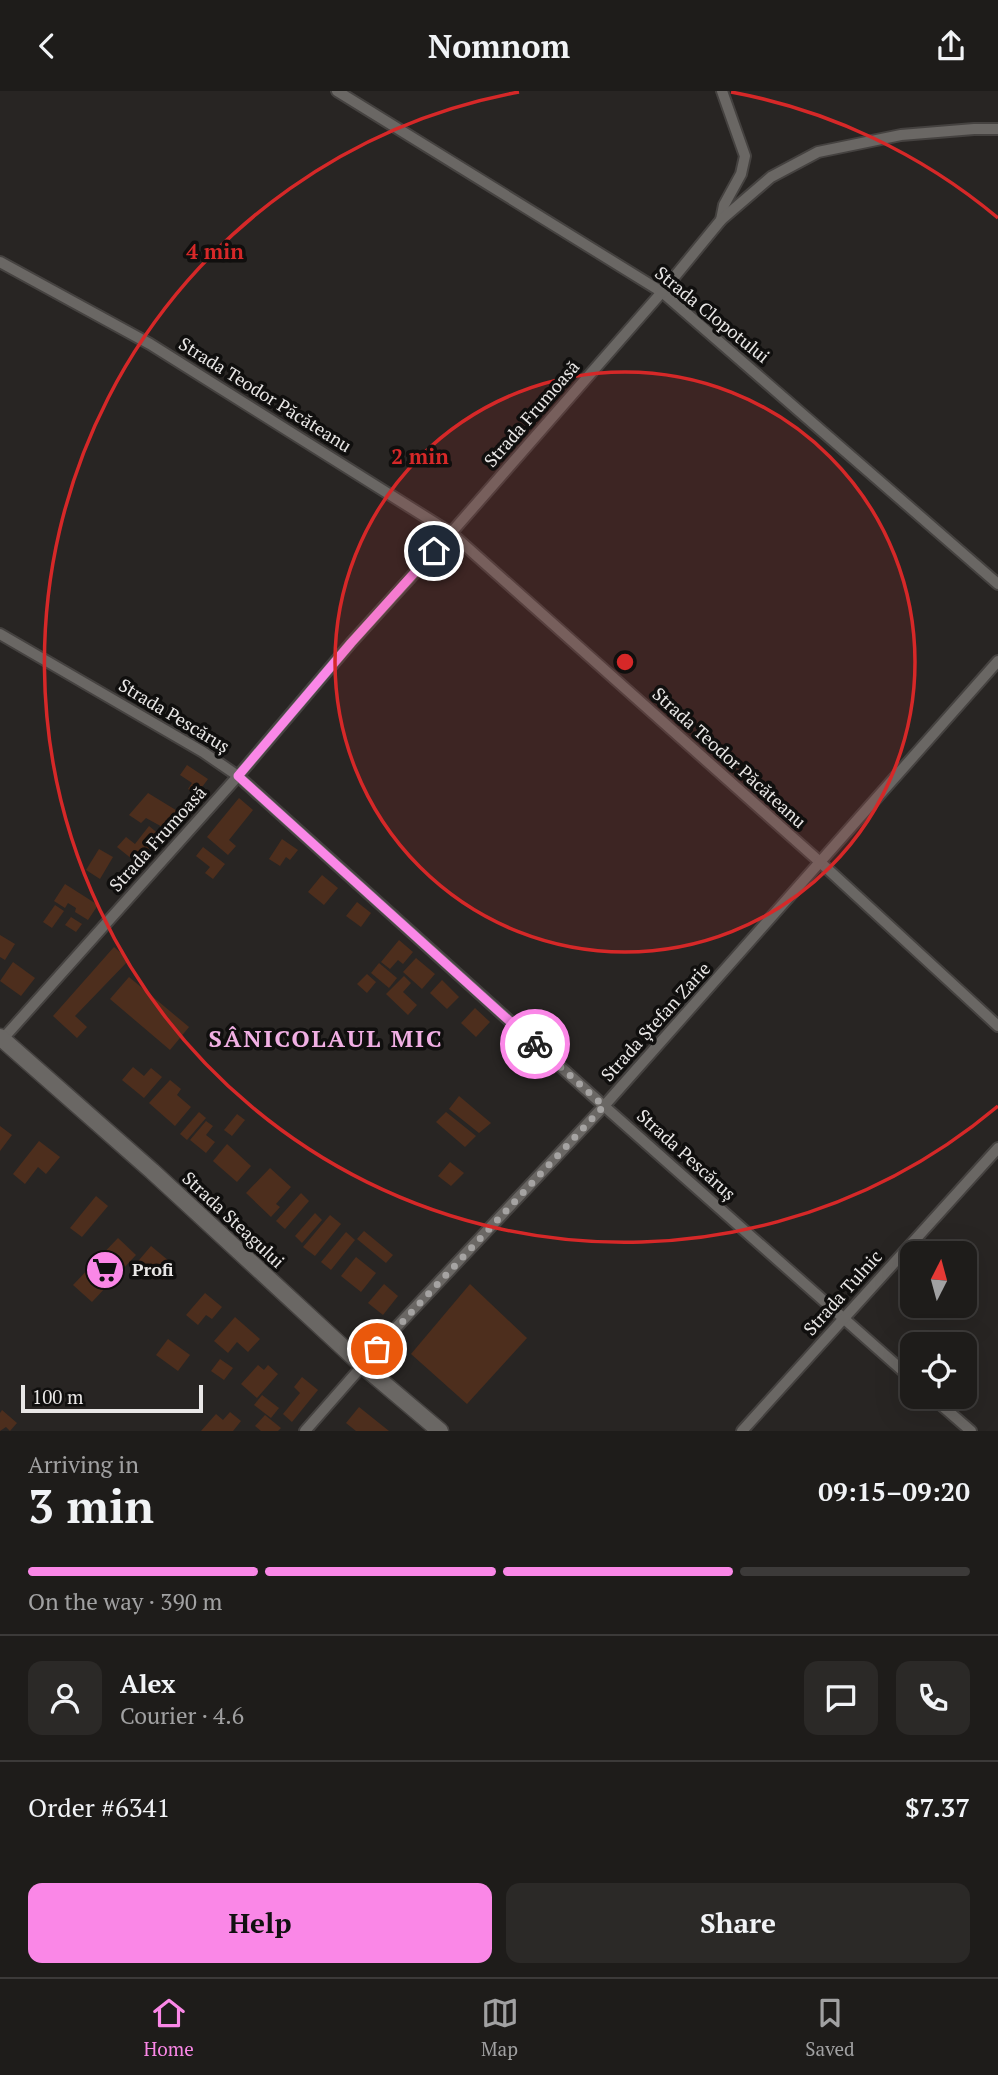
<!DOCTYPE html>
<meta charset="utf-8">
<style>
body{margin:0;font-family:"PT Serif",serif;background:#2b2927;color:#f1f3f6;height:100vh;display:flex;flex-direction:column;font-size:26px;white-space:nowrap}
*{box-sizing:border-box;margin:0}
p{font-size:23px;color:#a1a1a2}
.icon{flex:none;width:38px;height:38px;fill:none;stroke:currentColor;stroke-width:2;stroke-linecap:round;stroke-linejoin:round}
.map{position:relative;height:1340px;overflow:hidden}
.drawer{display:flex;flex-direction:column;background:#1e1c1a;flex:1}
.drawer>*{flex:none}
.needle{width:46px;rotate:6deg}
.buttons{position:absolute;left:900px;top:1150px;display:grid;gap:14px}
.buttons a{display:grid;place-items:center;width:77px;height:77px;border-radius:14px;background:#1e1c1a;box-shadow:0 7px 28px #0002,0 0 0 2px #3c3a39;font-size:35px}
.scale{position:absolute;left:21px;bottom:18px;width:182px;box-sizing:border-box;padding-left:7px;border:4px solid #e9e7e6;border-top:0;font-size:19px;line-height:24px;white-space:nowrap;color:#e9e7e6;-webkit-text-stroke:5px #100f0e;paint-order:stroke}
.pin{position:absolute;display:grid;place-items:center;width:60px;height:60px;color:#fff;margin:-30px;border:4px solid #fff;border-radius:50%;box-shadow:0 2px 7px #0007}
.courier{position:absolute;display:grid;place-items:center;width:70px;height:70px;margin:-35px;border:5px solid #fa87e7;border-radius:50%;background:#fff;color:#222;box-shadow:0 2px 9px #0007}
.head em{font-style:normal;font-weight:800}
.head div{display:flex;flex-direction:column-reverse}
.head{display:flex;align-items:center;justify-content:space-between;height:119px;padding:0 28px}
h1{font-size:46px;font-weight:800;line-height:52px}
.bar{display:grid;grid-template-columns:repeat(4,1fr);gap:10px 7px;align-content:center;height:84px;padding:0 28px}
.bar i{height:9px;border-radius:5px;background:#3c3a39}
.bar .on{background:#fa87e7}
.bar p{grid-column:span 4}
.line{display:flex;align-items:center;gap:18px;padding:0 28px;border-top:2px solid #3c3a39}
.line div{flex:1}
.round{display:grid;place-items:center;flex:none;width:74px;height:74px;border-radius:14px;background:#2b2927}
.action{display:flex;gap:14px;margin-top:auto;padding:14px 28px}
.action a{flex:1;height:80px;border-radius:14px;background:#fa87e7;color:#111;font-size:28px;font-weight:800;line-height:80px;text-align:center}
.action a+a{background:#2b2927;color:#f1f3f6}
header{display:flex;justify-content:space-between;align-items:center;height:91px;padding:0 28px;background:#1e1c1a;font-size:32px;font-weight:800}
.tab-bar{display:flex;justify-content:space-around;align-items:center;height:98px;border-top:2px solid #3c3a39;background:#1e1c1a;font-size:19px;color:#a1a1a2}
.tab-bar a{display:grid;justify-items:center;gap:4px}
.tab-bar .on{color:#fa87e7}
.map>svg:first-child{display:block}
.building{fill:#4d2e1d}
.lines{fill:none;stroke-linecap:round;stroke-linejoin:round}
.minor-casing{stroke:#454240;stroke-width:14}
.secondary-casing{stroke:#454240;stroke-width:19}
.minor{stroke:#6a6764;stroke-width:10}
.secondary{stroke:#6a6764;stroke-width:16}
.done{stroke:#a5a3a2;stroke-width:7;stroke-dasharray:0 12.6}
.route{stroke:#fa87e7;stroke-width:9}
.ring{fill:none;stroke:#d62828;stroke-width:3.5}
.labels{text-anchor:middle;stroke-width:7;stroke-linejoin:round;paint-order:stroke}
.street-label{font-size:18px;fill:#e9e7e6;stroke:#100f0e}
.poi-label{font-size:18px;font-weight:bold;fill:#e9e7e6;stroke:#100f0e;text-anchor:start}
.district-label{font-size:24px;font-weight:bold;letter-spacing:2px;fill:#f0afe3;stroke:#100f0e}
.centre{fill:#d62828;stroke:#100f0e;stroke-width:3.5}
.ring-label{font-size:21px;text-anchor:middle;font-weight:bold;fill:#d62828;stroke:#100f0e;stroke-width:7;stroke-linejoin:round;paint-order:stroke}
</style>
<header><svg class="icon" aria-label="back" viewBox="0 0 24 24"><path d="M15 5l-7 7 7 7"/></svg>Nomnom<svg class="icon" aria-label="share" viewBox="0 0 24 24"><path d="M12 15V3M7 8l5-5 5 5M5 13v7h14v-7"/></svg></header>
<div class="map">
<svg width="998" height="1340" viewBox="0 0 998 1340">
<rect width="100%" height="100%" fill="#282523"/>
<g class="building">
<polygon points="187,674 208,688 197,703 188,698 192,692 180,684"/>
<polygon points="148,702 179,721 166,738 146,727 141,732 129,724"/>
<polygon points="239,707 253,719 229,749 236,755 228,764 207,746"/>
<polygon points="149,735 160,744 137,772 117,756 126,746 135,753"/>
<polygon points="282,748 298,759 290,769 286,766 280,775 269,768"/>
<polygon points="203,756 225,773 213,788 205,782 210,776 196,765"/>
<polygon points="99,758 113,766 100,788 86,779"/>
<polygon points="322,784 338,797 324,814 308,801"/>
<polygon points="65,793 98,814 88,829 75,821 76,817 68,812 65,817 54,810"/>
<polygon points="357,811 371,822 361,836 346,825"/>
<polygon points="55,814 64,820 52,837 43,831"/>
<polygon points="71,826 82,833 76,841 65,834"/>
<polygon points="0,844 15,853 5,869 0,866"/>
<polygon points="399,849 413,861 403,873 398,869 390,878 381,871"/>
<polygon points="114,856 129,869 75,925 87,936 77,947 53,925"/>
<polygon points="416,867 435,883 422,898 403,881"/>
<polygon points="13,871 35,887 21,905 0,890"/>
<polygon points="379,872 397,887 389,897 371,882"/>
<polygon points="367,883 376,891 367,902 357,893"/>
<polygon points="404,885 411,892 403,901 417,914 408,924 386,903"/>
<polygon points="129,886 189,936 170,959 110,908"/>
<polygon points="442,889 459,906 447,918 430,902"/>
<polygon points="475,917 490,931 476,946 461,932"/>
<polygon points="133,976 144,985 151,977 162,986 144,1007 122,989"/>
<polygon points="170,989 181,998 177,1004 191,1016 175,1035 149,1012"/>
<polygon points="459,1005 491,1032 479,1042 449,1018"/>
<polygon points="199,1021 206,1027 187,1049 180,1043"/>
<polygon points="446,1021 476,1045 465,1056 436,1031"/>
<polygon points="237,1023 245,1029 232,1045 224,1039"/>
<polygon points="206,1030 213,1035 206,1044 215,1051 206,1062 190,1049"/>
<polygon points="0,1035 12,1044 0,1060"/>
<polygon points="39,1050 60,1066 46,1083 38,1076 25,1093 13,1083"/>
<polygon points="227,1053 251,1075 237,1091 213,1070"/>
<polygon points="450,1071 464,1082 451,1095 438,1085"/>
<polygon points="270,1077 291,1096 276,1113 280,1116 271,1126 246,1102"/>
<polygon points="301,1102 309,1110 285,1138 276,1130"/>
<polygon points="96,1105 108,1115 82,1146 70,1137"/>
<polygon points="315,1122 322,1129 302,1152 295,1145"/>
<polygon points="330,1124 341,1133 315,1165 303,1156"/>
<polygon points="364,1140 393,1164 386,1172 357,1148"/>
<polygon points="346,1141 355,1149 331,1179 321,1171"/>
<polygon points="118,1147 136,1164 92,1211 73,1194"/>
<polygon points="151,1155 175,1175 164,1189 150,1178 145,1184 134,1175"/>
<polygon points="356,1166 376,1182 361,1201 341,1185"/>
<polygon points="384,1193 398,1205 383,1224 368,1212"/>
<polygon points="470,1193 527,1247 467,1313 411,1263"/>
<polygon points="205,1202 222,1216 212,1228 206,1224 198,1234 186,1224"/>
<polygon points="235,1226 260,1248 248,1261 237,1251 228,1262 214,1250"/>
<polygon points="168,1248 190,1264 178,1280 156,1264"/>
<polygon points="220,1268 233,1277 224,1289 211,1280"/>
<polygon points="258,1274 264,1279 268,1274 278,1283 257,1307 241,1293"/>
<polygon points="302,1286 318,1299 292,1331 283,1323 300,1302 294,1296"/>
<polygon points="262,1304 279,1317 271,1327 254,1314"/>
<polygon points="359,1316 389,1340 356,1340 346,1332"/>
<polygon points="2,1319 17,1332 10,1340 6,1336 0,1340 0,1322"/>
<polygon points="230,1321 241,1330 233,1340 201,1340 216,1323 223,1329"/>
<polygon points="265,1324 281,1337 278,1340 261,1340 255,1335"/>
</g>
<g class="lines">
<defs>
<g id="minor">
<polyline points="337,0 662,201 998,493"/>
<polyline points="721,129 724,114 741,83 745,65 722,0"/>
<polyline points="0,171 150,253 451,442 820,771 998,935"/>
<polyline points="0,543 203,661 238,685 604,1015 912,1288"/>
<polyline points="0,951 238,685 351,552 451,442 662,201 721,129 771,86 818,61 901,44 974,38 998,38"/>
<polyline points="932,1306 971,1340"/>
<polyline points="305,1340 391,1242 604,1015 998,570"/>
<polyline points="742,1340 998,1057"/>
</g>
<polyline id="secondary" points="0,946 152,1080 362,1274 440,1340"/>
</defs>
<use href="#minor" class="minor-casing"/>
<use href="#secondary" class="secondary-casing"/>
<use href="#minor" class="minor"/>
<use href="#secondary" class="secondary"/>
</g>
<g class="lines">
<polyline class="done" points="377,1258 604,1015 535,953"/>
<polyline class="route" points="434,460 351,552 238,685 535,953"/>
</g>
<circle cx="625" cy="571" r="290" fill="#d62828" fill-opacity=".12"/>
<g class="ring">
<circle cx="625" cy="571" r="290"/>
<path d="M998 1015A580 580 0 1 1 519 1M731 1A580 580 0 0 1 998 127"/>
</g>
<defs>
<symbol id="supermarket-disc" viewBox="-11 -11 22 22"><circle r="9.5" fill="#fa87e7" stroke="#100f0e"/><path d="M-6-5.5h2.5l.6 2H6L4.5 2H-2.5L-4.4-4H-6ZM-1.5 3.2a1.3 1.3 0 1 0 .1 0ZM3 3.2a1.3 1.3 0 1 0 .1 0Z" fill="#111"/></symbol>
</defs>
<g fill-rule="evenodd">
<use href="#supermarket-disc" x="83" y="1157" width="44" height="44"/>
</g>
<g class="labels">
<g class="street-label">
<text transform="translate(712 224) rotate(39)" y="6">Strada Clopotului</text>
<text transform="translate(265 304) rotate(32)" y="6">Strada Teodor Păcăteanu</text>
<text transform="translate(532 323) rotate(-49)" y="6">Strada Frumoasă</text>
<text transform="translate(174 625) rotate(31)" y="6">Strada Pescăruș</text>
<text transform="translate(729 667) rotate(42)" y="6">Strada Teodor Păcăteanu</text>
<text transform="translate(158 748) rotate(-48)" y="6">Strada Frumoasă</text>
<text transform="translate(656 931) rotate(-48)" y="6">Strada Ștefan Zarie</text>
<text transform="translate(686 1064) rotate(42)" y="6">Strada Pescăruș</text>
<text transform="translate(233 1129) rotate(43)" y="6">Strada Steagului</text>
<text transform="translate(843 1202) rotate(-48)" y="6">Strada Tulnic</text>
</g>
<g class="poi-label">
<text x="132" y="1185">Profi</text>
</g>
<g class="district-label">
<text x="326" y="956">SÂNICOLAUL MIC</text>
</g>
</g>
<circle cx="625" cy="571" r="10" class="centre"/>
<g class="ring-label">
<text x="215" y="168">4 min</text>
<text x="420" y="373">2 min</text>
</g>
</svg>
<div class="buttons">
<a><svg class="needle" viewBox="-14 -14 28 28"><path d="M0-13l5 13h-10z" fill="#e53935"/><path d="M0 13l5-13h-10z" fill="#a1a1a2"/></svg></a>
<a><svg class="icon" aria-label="locate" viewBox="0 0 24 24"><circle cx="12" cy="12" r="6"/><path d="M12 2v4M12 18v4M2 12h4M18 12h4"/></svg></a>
</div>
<div class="scale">100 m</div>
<div class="pin" style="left:377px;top:1258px;background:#ea580c"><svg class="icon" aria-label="bag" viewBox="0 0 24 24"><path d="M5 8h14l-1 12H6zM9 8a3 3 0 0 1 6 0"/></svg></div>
<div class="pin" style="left:434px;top:460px;background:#1f2937"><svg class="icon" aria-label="home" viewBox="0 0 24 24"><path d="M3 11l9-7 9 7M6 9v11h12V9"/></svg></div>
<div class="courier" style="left:535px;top:953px"><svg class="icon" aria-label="bike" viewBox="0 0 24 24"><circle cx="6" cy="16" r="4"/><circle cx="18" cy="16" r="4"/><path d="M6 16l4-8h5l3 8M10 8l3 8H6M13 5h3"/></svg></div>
</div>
<section class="drawer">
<div class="head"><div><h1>3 min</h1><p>Arriving in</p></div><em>09:15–09:20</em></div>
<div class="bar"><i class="on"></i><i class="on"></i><i class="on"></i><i></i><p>On the way · 390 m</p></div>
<div class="line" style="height:126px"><a class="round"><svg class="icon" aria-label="person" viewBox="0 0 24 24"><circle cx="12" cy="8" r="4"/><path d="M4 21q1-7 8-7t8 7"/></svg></a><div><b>Alex</b><p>Courier · 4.6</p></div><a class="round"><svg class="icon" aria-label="chat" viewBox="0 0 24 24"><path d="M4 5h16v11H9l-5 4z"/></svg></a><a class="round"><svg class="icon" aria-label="phone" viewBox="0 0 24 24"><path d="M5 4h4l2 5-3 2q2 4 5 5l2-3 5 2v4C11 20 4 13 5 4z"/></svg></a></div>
<div class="line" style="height:91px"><div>Order #6341</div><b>$7.37</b></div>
<div class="action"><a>Help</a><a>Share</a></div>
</section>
<nav class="tab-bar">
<a class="on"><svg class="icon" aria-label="home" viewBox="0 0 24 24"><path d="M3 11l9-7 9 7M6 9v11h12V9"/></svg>Home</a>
<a><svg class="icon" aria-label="map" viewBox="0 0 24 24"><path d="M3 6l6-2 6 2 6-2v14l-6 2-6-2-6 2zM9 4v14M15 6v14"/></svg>Map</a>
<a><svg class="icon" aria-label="saved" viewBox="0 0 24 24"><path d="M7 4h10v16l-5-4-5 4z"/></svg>Saved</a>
</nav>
